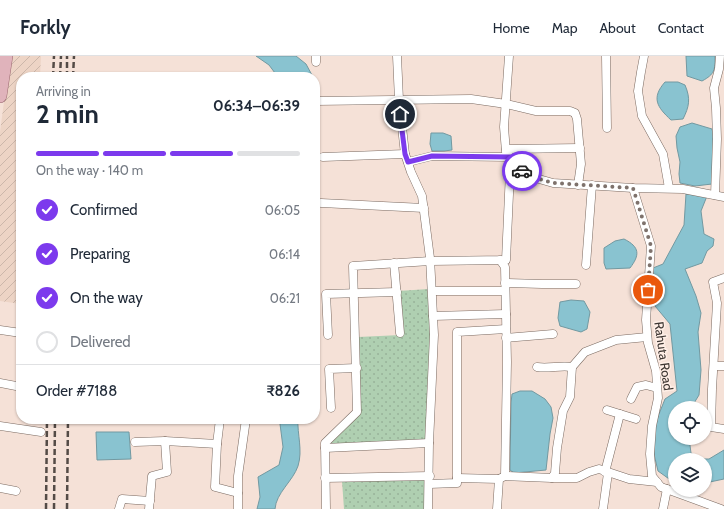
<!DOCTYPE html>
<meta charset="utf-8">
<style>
body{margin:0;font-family:Cabin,sans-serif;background:#f6f6f7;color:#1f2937;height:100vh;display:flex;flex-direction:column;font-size:15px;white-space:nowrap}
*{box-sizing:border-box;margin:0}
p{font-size:13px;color:#747a83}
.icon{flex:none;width:22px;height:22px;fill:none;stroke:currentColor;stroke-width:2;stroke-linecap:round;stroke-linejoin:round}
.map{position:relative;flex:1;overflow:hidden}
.sheet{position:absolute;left:16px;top:16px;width:304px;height:352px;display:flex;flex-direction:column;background:#fff;border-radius:16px;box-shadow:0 1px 3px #0004}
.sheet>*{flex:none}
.buttons{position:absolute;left:668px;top:345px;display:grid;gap:8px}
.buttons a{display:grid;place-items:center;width:44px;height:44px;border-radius:50%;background:#fff;box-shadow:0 1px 3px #0004;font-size:20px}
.pin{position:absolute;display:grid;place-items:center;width:34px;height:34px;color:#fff;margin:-17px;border:2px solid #fff;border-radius:50%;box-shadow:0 1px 4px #0007}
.courier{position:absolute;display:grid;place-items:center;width:40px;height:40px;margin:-20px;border:3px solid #7c3aed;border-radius:50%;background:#fff;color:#222;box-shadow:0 1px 5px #0007}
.head em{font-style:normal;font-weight:800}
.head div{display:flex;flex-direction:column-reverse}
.head{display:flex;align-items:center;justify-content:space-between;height:68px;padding:0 20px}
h1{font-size:26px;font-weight:800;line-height:30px}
.bar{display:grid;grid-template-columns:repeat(4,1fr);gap:6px 4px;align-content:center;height:48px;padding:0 20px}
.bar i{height:5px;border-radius:3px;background:#e0e1e3}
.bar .current{background:#7c3aed}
.bar p{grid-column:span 4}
.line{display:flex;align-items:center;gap:10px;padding:0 20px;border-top:1px solid #e0e1e3}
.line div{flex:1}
ol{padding:0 20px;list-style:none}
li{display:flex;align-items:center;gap:12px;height:44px}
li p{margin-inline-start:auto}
li .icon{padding:4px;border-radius:50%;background:#7c3aed;color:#fff;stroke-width:4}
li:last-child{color:#747a83}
li i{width:22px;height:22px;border:2px solid #e0e1e3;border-radius:50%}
header{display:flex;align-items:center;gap:24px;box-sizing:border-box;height:56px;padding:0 20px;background:#fff;border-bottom:1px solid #e0e1e3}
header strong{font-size:19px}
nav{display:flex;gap:22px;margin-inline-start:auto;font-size:14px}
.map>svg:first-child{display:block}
.industrial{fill:url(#industrial-furrows)}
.green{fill:url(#green-dots)}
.water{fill:#89c3d0;stroke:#7299a1}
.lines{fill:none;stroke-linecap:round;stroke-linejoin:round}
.street-casing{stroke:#7b6a61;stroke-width:9}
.primary-casing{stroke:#9a676e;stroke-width:14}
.street{stroke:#fff;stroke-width:8}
.primary{stroke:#e0b3bb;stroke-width:13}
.rail{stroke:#544b46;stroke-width:2.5;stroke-dasharray:6 3;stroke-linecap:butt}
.done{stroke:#7e726c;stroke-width:4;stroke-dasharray:0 7.2}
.route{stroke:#7c3aed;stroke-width:5}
.labels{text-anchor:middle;stroke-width:3;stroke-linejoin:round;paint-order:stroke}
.street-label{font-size:13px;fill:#3e3733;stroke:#ffefe7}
</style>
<header>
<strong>Forkly</strong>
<nav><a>Home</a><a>Map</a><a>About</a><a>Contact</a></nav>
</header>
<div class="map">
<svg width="724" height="453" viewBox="0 0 724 453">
<defs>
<pattern id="industrial-furrows" width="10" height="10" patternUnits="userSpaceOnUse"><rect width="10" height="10" fill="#edd4c5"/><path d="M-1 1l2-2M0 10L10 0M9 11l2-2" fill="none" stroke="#ccb7aa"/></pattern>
<pattern id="green-dots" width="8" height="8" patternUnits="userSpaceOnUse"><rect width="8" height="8" fill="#afcfb1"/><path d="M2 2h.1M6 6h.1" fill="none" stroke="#98b299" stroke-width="1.8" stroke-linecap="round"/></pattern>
</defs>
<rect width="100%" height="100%" fill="#f5e1d7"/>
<polygon class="industrial" points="10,0 41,0 40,21 21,21 21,248 0,245 0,76"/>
<g class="green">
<polygon points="429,233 432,270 425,384 332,388 328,387 359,357 358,281 401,279 398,235"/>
<polygon points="426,422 425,453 344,453 342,425"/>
</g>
<g class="water">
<polygon points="256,0 296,0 306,8 313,21 278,21 269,9"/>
<path d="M 686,0 L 715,0 C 715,14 715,18 702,25 L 687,20 Z"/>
<path d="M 665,26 L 678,26 L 685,29 C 691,43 689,51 683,63 L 671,64 C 657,51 651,42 665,26 Z"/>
<polygon points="692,67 712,73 715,88 712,128 695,130 680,127 679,118 680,106 677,92 676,80 680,71"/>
<polygon points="431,77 443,77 451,80 452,94 444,95 432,95 430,88"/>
<polygon points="686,138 707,140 701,155 704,178 714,183 713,190 707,195 702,207 685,213 696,240 701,257 698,276 701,314 699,339 691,352 675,352 675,382 689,382 691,397 698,403 709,403 724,394 724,423 705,427 705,404 675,404 675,425 672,425 658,415 654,398 655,368 665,343 677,335 670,268 655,250 651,241 653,212 663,208 684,169"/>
<path d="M 624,183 C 640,191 640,199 630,212 L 606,213 L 604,207 L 604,192 L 615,185 Z"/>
<polygon points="571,244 584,245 590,256 587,273 581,276 560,270 558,262 560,246"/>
<polygon points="520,335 532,335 545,343 551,351 553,362 550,378 546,414 514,417 510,414 511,347 512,338"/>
<path d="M 282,363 L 298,363 C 297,378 303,394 298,410 C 293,425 276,437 275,453 L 257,453 L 260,441 L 258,421 L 279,409 L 283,391 L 280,368 Z"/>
<polygon points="96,376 129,376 131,403 97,404"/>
</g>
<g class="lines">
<defs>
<g id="street">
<polyline points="397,0 399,44 405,98 411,116 422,140 430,202 434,279 429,387 428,453"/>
<polyline points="509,0 504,71 506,96 525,119 553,127 633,132 683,133 724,141"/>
<polyline points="606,0 607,72"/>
<polyline points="644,0 641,16 638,35 642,60 663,98 669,132"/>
<polyline points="316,6 316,0"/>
<polyline points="315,45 471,43 506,48 536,55 570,55 575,57 577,63 581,108 578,129"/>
<polyline points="506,93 580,92"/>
<polyline points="323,101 405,98"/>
<polyline points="408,106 432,100 510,101"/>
<polyline points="633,132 651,190 646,264 648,287 656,315 658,342 652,370 650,398 652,420 661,431 721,453"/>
<polyline points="715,139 717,83 716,52 714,32 719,13 720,0"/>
<polyline points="321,147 424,152"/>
<polyline points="500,204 505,211 507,306 505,420"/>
<polyline points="394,207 400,277"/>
<polyline points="586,209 592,129"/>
<polyline points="724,222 713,226 717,247 712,333 711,371 724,373"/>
<polyline points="505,227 542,228 576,228"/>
<polyline points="432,235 505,235"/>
<polyline points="433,260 506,258"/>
<polyline points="0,274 21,277"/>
<polyline points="328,279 326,238 397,236"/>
<polyline points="506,282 553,278"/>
<polyline points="714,310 724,310"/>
<path d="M 537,311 C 549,313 560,309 572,311"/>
<polyline points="0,327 16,330"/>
<polyline points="631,343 637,331 646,329 657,332"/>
<polyline points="331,352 329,313 357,312"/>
<polyline points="607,354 636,363"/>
<polyline points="220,363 217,388 215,431 238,437"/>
<polyline points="0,370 41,376"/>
<polyline points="135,386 165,385 217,388"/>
<polyline points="325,392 429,387"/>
<polyline points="605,416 620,358"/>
<polyline points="325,422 430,420"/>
<polyline points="457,422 499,423"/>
<polyline points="552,422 577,422 589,416 599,413 629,423 657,426"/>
<polyline points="429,428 457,427 457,276 506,273"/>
<polyline points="0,432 16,435"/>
<polyline points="119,453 122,443 150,445"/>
<polyline points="149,453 152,420 167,416 165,385"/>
<polyline points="238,453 238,420 246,363"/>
<polyline points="326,453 325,387 357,356 353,210 430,205 506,204 510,116 518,110"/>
<polyline points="497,453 499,423 505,420 552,422 555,417 557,392 563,355 570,341 572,311 585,296 616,284 647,281"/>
<polyline points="603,453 608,417"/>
<polyline points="663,453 667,433"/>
</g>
<polyline id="primary" points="0,40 6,0"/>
</defs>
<use href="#street" class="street-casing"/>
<use href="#primary" class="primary-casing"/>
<use href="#street" class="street"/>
<use href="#primary" class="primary"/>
<g class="rail">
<polyline points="53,21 54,0"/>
<polyline points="60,21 61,0"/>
<polyline points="67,21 67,0"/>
<polyline points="73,21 74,0"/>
<polyline points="46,453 47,363"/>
<polyline points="54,453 55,363"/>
<polyline points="67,453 68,363"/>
</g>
</g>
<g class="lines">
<polyline class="done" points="522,115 525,119 553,127 633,132 651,190 648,234"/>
<polyline class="route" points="400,58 405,98 408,106 432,100 510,101 522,115"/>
</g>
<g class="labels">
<g class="street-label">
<text transform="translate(664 300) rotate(82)" y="5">Rahuta Road</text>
</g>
</g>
</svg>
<div class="buttons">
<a><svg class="icon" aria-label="locate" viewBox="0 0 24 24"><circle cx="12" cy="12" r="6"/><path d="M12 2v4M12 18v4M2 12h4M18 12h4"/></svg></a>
<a><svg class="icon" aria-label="layers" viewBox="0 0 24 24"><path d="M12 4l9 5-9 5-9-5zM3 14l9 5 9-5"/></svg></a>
</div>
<div class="pin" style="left:648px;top:234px;background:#ea580c"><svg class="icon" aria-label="bag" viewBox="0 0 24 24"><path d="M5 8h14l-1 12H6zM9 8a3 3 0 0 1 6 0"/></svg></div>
<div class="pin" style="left:400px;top:58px;background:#1f2937"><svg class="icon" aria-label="home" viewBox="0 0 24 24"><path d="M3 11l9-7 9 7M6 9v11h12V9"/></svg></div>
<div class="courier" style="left:522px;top:115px"><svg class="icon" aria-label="car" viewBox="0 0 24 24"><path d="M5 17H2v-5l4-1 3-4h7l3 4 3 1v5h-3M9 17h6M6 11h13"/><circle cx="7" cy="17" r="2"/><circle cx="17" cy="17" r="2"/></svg></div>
<section class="sheet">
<div class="head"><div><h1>2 min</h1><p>Arriving in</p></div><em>06:34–06:39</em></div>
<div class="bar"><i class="current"></i><i class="current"></i><i class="current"></i><i></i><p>On the way · 140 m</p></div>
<ol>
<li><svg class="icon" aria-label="check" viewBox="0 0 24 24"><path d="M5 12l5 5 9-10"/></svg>Confirmed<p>06:05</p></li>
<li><svg class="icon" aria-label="check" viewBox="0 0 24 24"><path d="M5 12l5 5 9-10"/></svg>Preparing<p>06:14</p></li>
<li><svg class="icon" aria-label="check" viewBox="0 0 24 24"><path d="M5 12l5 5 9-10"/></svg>On the way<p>06:21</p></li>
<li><i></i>Delivered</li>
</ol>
<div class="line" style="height:52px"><div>Order #7188</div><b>₹826</b></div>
</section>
</div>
